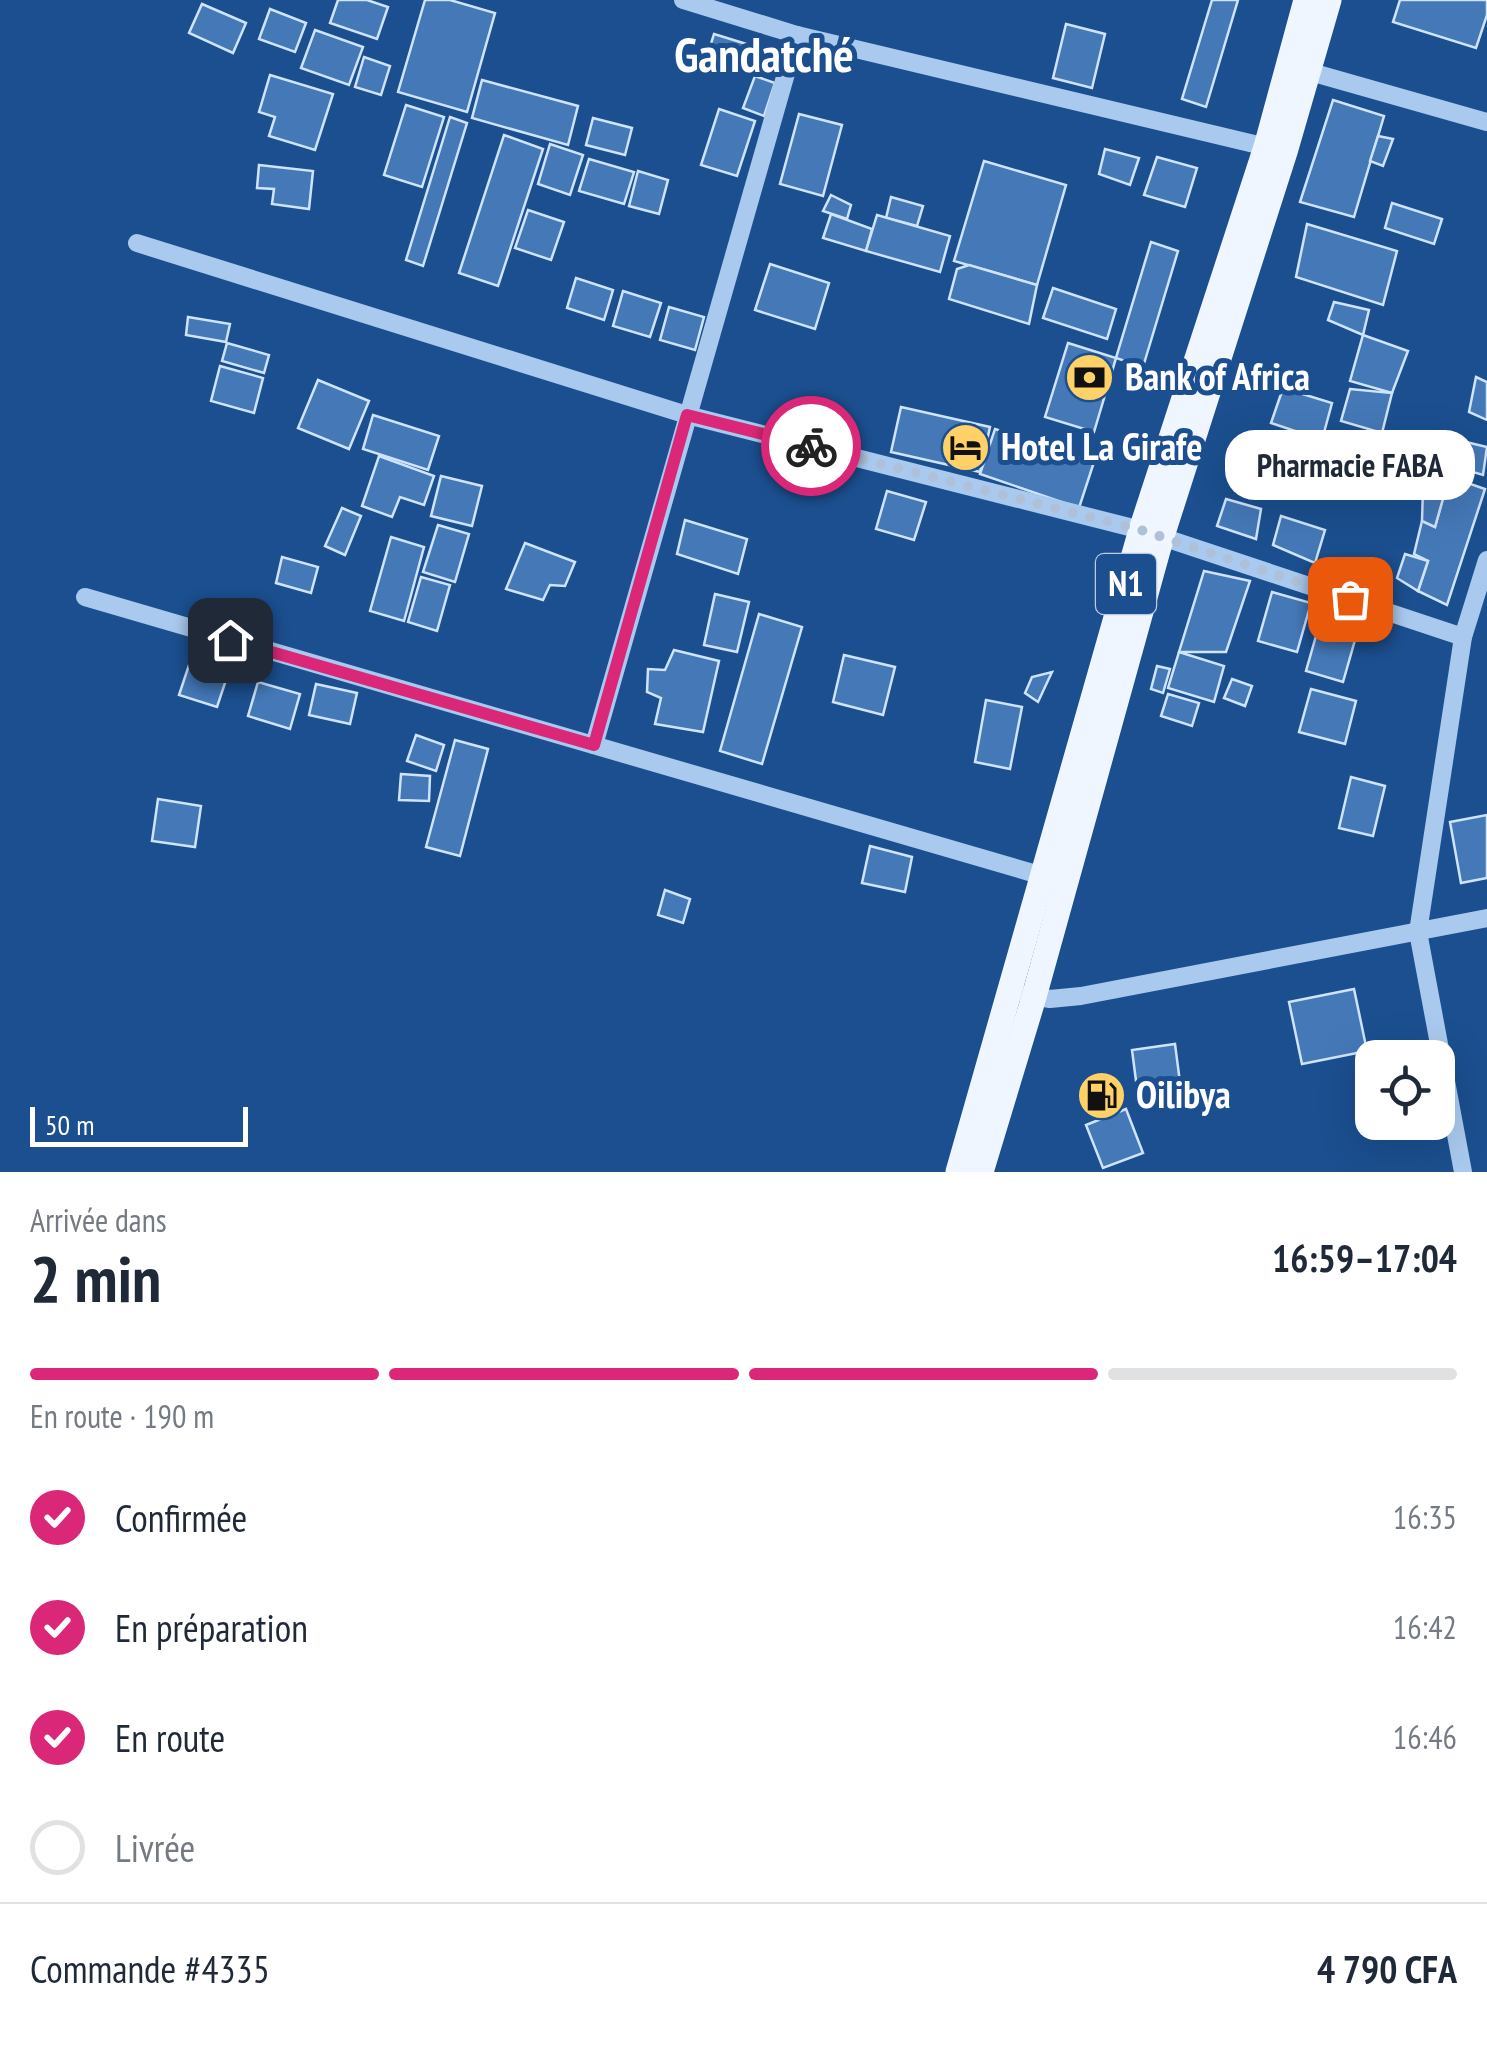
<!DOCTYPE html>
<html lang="fr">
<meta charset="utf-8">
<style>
body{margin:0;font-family:"PT Sans Narrow",sans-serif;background:#f2f2f3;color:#1f2937;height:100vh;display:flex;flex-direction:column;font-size:38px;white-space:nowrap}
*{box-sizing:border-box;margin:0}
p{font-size:32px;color:#747a83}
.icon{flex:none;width:55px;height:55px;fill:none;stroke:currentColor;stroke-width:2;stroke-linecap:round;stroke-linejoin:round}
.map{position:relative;height:1172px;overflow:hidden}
.details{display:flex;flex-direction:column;background:#fff;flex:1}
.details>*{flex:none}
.fabs{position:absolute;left:1355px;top:1040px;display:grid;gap:20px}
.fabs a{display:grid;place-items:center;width:100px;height:100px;border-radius:20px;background:#fff;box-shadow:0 10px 40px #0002;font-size:50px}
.scale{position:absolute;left:30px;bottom:25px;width:218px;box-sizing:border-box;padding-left:10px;border:5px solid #fff;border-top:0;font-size:28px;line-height:35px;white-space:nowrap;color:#fff;-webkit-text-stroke:8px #1b4f8f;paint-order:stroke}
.pin{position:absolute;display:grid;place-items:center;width:85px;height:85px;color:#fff;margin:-42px;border-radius:20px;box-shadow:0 5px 15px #0006}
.courier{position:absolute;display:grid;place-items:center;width:100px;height:100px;margin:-50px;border:8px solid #db2777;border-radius:50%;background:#fff;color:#222;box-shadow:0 2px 12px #0007}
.bubble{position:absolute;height:70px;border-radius:30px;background:#fff;box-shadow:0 10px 40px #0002;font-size:32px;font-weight:600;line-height:70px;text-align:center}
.head em{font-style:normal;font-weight:600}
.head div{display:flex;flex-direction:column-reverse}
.head{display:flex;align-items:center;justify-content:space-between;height:170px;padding:0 30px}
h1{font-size:65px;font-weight:600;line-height:75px}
.bar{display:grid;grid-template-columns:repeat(4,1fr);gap:15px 10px;align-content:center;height:120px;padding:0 30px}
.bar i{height:12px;border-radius:8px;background:#e0e1e3}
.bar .on{background:#db2777}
.bar p{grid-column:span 4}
.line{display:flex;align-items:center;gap:25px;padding:0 30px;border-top:2px solid #e0e1e3}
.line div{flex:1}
ol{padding:0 30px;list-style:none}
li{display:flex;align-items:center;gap:30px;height:110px}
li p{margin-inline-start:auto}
li .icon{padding:10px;border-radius:50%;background:#db2777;color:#fff;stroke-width:4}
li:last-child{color:#747a83}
li i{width:55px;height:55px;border:5px solid #e0e1e3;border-radius:50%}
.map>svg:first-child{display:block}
.building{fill:#4478b7;stroke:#cfe3fa;stroke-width:2.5}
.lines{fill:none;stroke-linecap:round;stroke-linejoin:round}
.minor{stroke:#a9c9ee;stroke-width:18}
.major{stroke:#f0f6ff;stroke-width:25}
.done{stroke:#afc1d8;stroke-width:10;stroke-dasharray:0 18}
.route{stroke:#db2777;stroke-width:12}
.labels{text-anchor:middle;stroke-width:10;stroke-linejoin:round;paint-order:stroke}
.shield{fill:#1b4f8f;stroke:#bbcadd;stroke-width:2.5}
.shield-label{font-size:35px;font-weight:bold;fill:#fff}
.poi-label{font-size:38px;font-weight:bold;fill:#fff;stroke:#1b4f8f;text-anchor:start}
.district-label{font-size:48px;font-weight:bold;fill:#fff;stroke:#1b4f8f}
</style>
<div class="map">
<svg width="1487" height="1172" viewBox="0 0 1487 1172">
<rect width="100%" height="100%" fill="#1b4f8f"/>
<g class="building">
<polygon points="338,0 367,0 388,7 377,39 330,23"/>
<polygon points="425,0 450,0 495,13 467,112 398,92"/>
<polygon points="1212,0 1238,0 1206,107 1182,99"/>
<polygon points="1400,0 1487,0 1487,15 1476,48 1393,22"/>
<polygon points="202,4 246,23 233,53 189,33"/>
<polygon points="270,9 306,23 295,52 259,39"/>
<polygon points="1066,24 1105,34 1092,88 1053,78"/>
<polygon points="315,30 363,47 349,85 301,68"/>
<polygon points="714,34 750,45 743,65 708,53"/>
<polygon points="364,57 390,66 381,95 355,87"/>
<polygon points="270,75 333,94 315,150 269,136 275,117 259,112"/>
<polygon points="755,76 775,83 764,116 743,108"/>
<polygon points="482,80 578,106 568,145 472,118"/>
<polygon points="1333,100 1384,116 1354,217 1300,202"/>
<polygon points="406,105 444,117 422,187 384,175"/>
<polygon points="719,109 755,121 737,176 701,165"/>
<polygon points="799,114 842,125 823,196 780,184"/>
<polygon points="450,117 467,123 423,266 406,260"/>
<polygon points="593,118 632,128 625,155 586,145"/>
<polygon points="504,135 543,149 498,286 459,273"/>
<polygon points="1378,136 1393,139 1383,166 1370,161"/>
<polygon points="550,144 583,155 570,195 538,184"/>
<polygon points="1105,149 1139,158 1130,185 1099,174"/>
<polygon points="1157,157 1197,168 1185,207 1144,195"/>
<polygon points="589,159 634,172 624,204 579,191"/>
<polygon points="984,161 1066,185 1037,285 954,261"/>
<polygon points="259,165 313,171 309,209 272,204 274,189 257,188"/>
<polygon points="638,171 668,180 659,214 629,206"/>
<polygon points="831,195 851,205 847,219 823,211"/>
<polygon points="891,197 923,206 917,226 886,218"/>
<polygon points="1392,203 1442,219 1434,244 1385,228"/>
<polygon points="528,210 564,222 551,260 515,248"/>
<polygon points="831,214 872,229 866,251 823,238"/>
<polygon points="877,215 950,236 940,272 866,251"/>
<polygon points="1307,224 1397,251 1383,305 1296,277"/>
<polygon points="1151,242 1178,251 1143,367 1116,358"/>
<polygon points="770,264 829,283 815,329 755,310"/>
<polygon points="969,265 1037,285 1029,324 949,299 957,269"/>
<polygon points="576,278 613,290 604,320 567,308"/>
<polygon points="1053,288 1116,309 1107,339 1043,318"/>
<polygon points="623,291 661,303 650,337 613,326"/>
<polygon points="1334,302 1369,310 1363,335 1328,320"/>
<polygon points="669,307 704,317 695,350 660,340"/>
<polygon points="188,317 230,324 226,342 186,335"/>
<polygon points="1363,335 1408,351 1392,393 1350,381"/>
<polygon points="227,343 269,355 264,373 222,361"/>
<polygon points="1068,343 1116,358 1094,432 1045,417"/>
<polygon points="220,366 263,378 254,413 211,401"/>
<polygon points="1476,377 1487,382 1487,420 1469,412"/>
<polygon points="318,380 369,401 349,449 298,428"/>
<polygon points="1283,388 1332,403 1322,440 1271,423"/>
<polygon points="1350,389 1392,393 1382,433 1341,421"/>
<polygon points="901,407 990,427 980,472 891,452"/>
<polygon points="373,415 439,436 428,470 363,449"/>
<polygon points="995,429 1094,462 1079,508 980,474"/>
<polygon points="1466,442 1487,447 1483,475 1459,468"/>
<polygon points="379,456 434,476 424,505 400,497 392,517 362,506"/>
<polygon points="1419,466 1485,489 1447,605 1418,591 1428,561 1414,554 1422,521 1435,527 1444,495 1412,485"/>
<polygon points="441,476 482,486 472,526 431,516"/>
<polygon points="1423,488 1444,495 1435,527 1422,521"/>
<polygon points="887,491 926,502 914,540 876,529"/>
<polygon points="1226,499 1261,509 1256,539 1217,526"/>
<polygon points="342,508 361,516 345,555 325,546"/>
<polygon points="1281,516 1325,530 1315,563 1273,545"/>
<polygon points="685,520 747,539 738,574 677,554"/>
<polygon points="438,525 469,534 455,582 423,572"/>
<polygon points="391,537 424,547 404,621 370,611"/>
<polygon points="525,543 575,562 565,586 550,585 543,600 506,589"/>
<polygon points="1405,554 1428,561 1418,591 1397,578"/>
<polygon points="282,557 318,567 311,593 276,583"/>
<polygon points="1204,571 1250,581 1226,652 1179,652"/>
<polygon points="421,577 450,585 437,631 408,622"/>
<polygon points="1272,592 1311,603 1297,652 1258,641"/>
<polygon points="715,594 749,602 737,652 704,645"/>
<polygon points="1356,605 1375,612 1368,633 1349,626"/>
<polygon points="759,614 802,627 762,764 720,751"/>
<polygon points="1320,622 1357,633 1343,682 1306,671"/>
<polygon points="674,650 719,661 703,732 655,724 661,698 647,692 648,669 665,670"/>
<polygon points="1179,652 1224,666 1214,702 1168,688"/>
<polygon points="844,655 895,667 883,715 833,702"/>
<polygon points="190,662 228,674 217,707 179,695"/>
<polygon points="1157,666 1170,669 1163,693 1151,689"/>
<polygon points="1052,672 1038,702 1025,693 1032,677"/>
<polygon points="1232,679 1252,686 1245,706 1224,698"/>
<polygon points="258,682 300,694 290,729 248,716"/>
<polygon points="316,684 357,693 350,724 309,715"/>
<polygon points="1311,689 1356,701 1345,744 1299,732"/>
<polygon points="1168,694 1199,703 1192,726 1161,716"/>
<polygon points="986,700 1022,707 1010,769 975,762"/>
<polygon points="416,735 444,745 436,771 407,761"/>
<polygon points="455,740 488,749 460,856 426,847"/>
<polygon points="401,774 430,776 429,801 399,800"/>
<polygon points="1351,777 1385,786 1373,836 1339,828"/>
<polygon points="158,799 201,806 195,847 152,841"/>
<polygon points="1487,815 1487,878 1461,883 1450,822"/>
<polygon points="870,846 912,857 905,892 862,883"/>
<polygon points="665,890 690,899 683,923 658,915"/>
<polygon points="1354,989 1367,1051 1302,1064 1289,1002"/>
<polygon points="1175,1044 1181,1090 1138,1096 1132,1050"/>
<polygon points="1126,1109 1143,1153 1103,1168 1086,1125"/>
</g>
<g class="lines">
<g class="minor">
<polyline points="683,0 797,35 1275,149"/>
<polyline points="1307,71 1487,122"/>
<polyline points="137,243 687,415 1141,530 1463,637"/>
<polyline points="85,597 1043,876"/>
<polyline points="594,745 797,35"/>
<polyline points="1026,995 1050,999 1081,996 1487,918"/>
<polyline points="1463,1172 1418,932 1463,637 1487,560"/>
</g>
<g class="major">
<polyline points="958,1172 1141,530 1266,147 1306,0"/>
<polyline points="981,1172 1034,997 1162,536 1285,152 1329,0"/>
</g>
</g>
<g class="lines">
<polyline class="done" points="811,446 1141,530 1350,599"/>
<polyline class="route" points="230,640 594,745 687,415 811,446"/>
</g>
<defs>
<symbol id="bank-disc" viewBox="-11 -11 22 22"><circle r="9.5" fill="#ffd166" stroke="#1b4f8f"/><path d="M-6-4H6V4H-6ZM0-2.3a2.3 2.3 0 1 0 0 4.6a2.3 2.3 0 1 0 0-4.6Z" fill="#111"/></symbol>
<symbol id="hotel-disc" viewBox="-11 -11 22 22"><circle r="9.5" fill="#ffd166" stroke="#1b4f8f"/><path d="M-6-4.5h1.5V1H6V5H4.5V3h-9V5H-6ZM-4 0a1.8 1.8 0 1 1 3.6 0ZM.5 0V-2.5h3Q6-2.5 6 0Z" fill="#111"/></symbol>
<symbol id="fuel-disc" viewBox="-11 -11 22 22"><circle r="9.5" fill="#ffd166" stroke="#1b4f8f"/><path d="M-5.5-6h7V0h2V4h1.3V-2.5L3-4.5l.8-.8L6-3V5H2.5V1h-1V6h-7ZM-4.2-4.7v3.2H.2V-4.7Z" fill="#111"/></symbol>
</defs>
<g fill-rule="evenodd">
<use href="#bank-disc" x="1062" y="350" width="55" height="55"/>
<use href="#hotel-disc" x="938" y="420" width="55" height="55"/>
<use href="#fuel-disc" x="1074" y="1068" width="55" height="55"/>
</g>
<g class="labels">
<rect class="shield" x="1096" y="554" width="60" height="60" rx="8"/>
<g class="shield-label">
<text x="1126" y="596">N1</text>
</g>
<g class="poi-label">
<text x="1125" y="390">Bank of Africa</text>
<text x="1001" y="460">Hotel La Girafe</text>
<text x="1136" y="1108">Oilibya</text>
</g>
<g class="district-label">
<text x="764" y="72">Gandatché</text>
</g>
</g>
</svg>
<div class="fabs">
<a><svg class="icon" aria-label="locate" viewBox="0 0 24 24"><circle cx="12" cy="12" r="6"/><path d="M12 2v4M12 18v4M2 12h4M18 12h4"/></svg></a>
</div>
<div class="scale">50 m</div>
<div class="pin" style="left:1350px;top:599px;background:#ea580c"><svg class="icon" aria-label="bag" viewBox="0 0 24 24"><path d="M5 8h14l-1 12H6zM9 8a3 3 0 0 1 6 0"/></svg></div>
<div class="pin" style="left:230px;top:640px;background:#1f2937"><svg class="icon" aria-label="home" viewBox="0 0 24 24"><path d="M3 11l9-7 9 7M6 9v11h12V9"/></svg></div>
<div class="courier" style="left:811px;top:446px"><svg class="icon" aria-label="bike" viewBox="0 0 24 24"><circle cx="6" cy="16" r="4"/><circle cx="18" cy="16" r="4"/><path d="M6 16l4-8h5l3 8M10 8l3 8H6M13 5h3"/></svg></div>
<div class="bubble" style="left:1225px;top:430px;width:250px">Pharmacie FABA</div>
</div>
<section class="details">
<div class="head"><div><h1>2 min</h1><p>Arrivée dans</p></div><em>16:59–17:04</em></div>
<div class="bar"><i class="on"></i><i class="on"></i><i class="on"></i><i></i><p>En route · 190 m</p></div>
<ol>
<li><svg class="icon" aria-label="check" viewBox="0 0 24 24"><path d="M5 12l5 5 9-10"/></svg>Confirmée<p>16:35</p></li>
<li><svg class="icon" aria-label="check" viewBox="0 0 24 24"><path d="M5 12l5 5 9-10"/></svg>En préparation<p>16:42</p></li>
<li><svg class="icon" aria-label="check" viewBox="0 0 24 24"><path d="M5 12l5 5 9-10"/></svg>En route<p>16:46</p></li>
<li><i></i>Livrée</li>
</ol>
<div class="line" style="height:130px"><div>Commande #4335</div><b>4 790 CFA</b></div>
</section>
